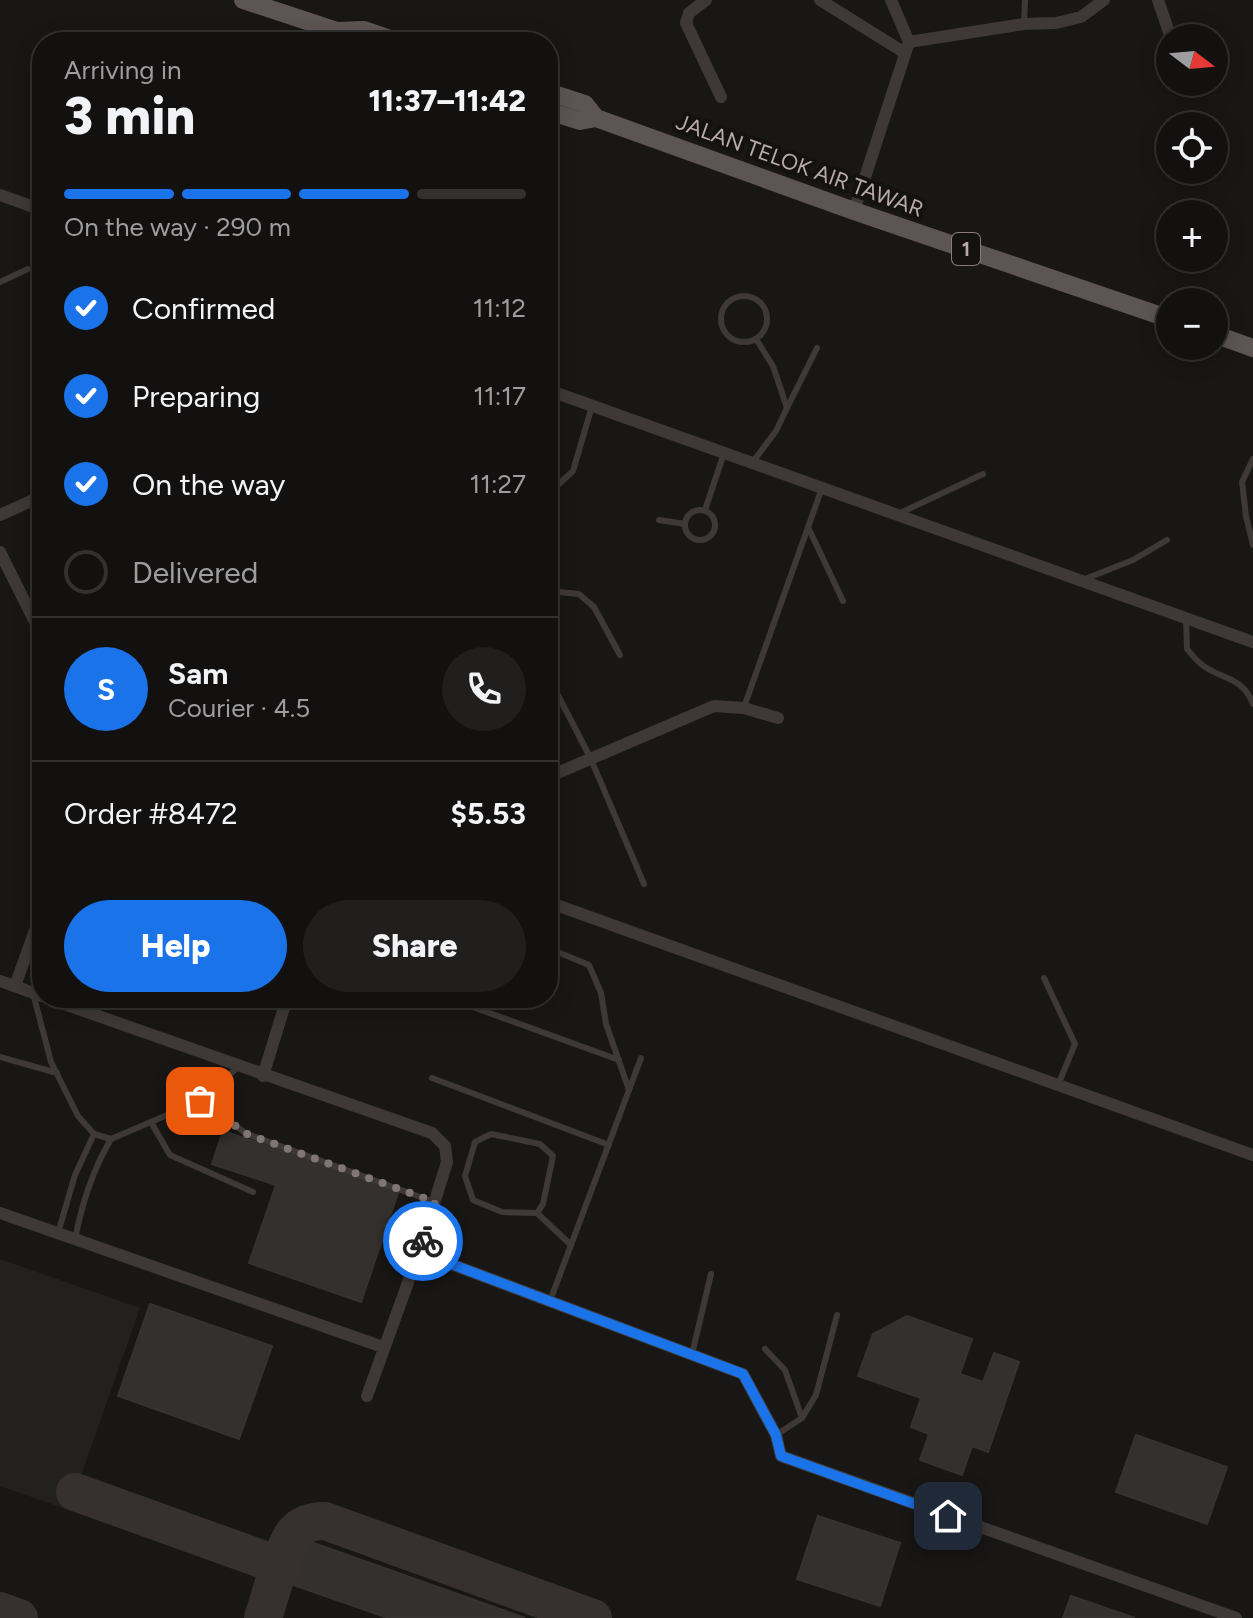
<!DOCTYPE html>
<meta charset="utf-8">
<style>
body{margin:0;font-family:Figtree,sans-serif;background:#201f1e;color:#f1f3f6;height:100vh;display:flex;flex-direction:column;font-size:30px;white-space:nowrap}
*{box-sizing:border-box;margin:0}
p{font-size:26px;color:#9d9d9f}
.icon{flex:none;width:44px;height:44px;fill:none;stroke:currentColor;stroke-width:2;stroke-linecap:round;stroke-linejoin:round}
.map{position:relative;flex:1;overflow:hidden}
.panel{position:absolute;left:32px;top:32px;width:526px;height:976px;display:flex;flex-direction:column;background:#131110;border-radius:32px;box-shadow:0 4px 20px #0003,0 0 0 2px #323130}
.panel>*{flex:none}
.needle{width:52px;rotate:106deg}
.controls{position:absolute;left:1156px;top:24px;display:grid;gap:16px}
.controls a{display:grid;place-items:center;width:72px;height:72px;border-radius:50%;background:#131110;box-shadow:0 4px 20px #0003,0 0 0 2px #323130;font-size:40px}
.pin{position:absolute;display:grid;place-items:center;width:68px;height:68px;color:#fff;margin:-34px;border-radius:16px;box-shadow:0 4px 12px #0006}
.courier{position:absolute;display:grid;place-items:center;width:80px;height:80px;margin:-40px;border:6px solid #1a73e8;border-radius:50%;background:#fff;color:#222;box-shadow:0 2px 10px #0007}
.overview em{font-style:normal;font-weight:800}
.overview div{display:flex;flex-direction:column-reverse}
.overview{display:flex;align-items:center;justify-content:space-between;height:136px;padding:0 32px}
h1{font-size:52px;font-weight:800;line-height:60px}
.bar{display:grid;grid-template-columns:repeat(4,1fr);gap:12px 8px;align-content:center;height:96px;padding:0 32px}
.bar i{height:10px;border-radius:6px;background:#323130}
.bar .selected{background:#1a73e8}
.bar p{grid-column:span 4}
.line{display:flex;align-items:center;gap:20px;padding:0 32px;border-top:2px solid #323130}
.line div{flex:1}
.round{display:grid;place-items:center;flex:none;width:84px;height:84px;border-radius:42px;background:#201f1e}
ol{padding:0 32px;list-style:none}
li{display:flex;align-items:center;gap:24px;height:88px}
li p{margin-inline-start:auto}
li .icon{padding:8px;border-radius:50%;background:#1a73e8;color:#fff;stroke-width:4}
li:last-child{color:#9d9d9f}
li i{width:44px;height:44px;border:4px solid #323130;border-radius:50%}
.cta{display:flex;gap:16px;margin-top:auto;padding:16px 32px}
.cta a{flex:1;height:92px;border-radius:48px;background:#1a73e8;color:#fff;font-size:32px;font-weight:800;line-height:92px;text-align:center}
.cta a+a{background:#201f1e;color:#f1f3f6}
.map>svg:first-child{display:block}
.built{fill:#23211f}
.lines{fill:none;stroke-linecap:round;stroke-linejoin:round}
.taxiway{stroke:#363130;stroke-width:38}
.building{fill:#33302e;stroke:#353230;stroke-width:2}
.service{stroke:#3e3937;stroke-width:6}
.minor{stroke:#3e3937;stroke-width:12}
.primary{stroke:#5d5553;stroke-width:18}
.done{stroke:#817675;stroke-width:8;stroke-dasharray:0 14.4}
.route{stroke:#1a73e8;stroke-width:10}
.labels{text-anchor:middle;stroke-width:8;stroke-linejoin:round;paint-order:stroke}
.shield{fill:#141211;stroke:#887c7b;stroke-width:2}
.shield-label{font-size:20px;font-weight:bold;fill:#b9a9a8}
.street-label{font-size:22px;fill:#b9a9a8;stroke:#141211}
</style>
<div class="map">
<svg width="1253" height="1618" viewBox="0 0 1253 1618">
<rect width="100%" height="100%" fill="#191716"/>
<polygon class="built" points="0,1259 140,1308 69,1510 0,1486"/>
<g class="lines">
<g class="taxiway">
<polyline points="75,1492 281,1566"/>
<polyline points="0,1611 19,1618"/>
<path d="M 263,1618 C 269,1600 284,1543 295,1532 C 303,1523 314,1521 325,1521 L 593,1618"/>
</g>
</g>
<g class="building">
<polygon points="223,1131 399,1190 361,1302 249,1263 276,1185 212,1164"/>
<polygon points="150,1304 272,1346 239,1439 118,1396"/>
<polygon points="907,1316 972,1339 960,1374 983,1382 994,1353 1019,1362 988,1452 972,1446 962,1475 920,1460 929,1434 911,1427 921,1398 858,1376 873,1334"/>
<polygon points="1136,1435 1227,1467 1207,1524 1116,1492"/>
<polygon points="818,1516 900,1543 880,1606 797,1579"/>
<polygon points="308,1541 525,1618 388,1618 293,1585"/>
<polygon points="1071,1596 1135,1618 1063,1618"/>
</g>
<g class="lines">
<g class="service">
<polyline points="1024,24 1025,0"/>
<polyline points="0,282 28,269"/>
<circle cx="744" cy="319" r="23"/>
<polyline points="787,408 817,348"/>
<polyline points="1253,459 1242,482 1246,516 1253,545"/>
<polyline points="752,463 776,431 787,408 773,366 756,339"/>
<polyline points="548,484 559,484 573,471 592,406"/>
<polyline points="42,496 37,470 42,448"/>
<polyline points="705,510 724,453"/>
<circle cx="700" cy="525" r="15"/>
<polyline points="900,513 983,474"/>
<polyline points="659,520 685,524"/>
<polyline points="808,527 843,601"/>
<polyline points="1085,579 1133,560 1167,540"/>
<polyline points="548,591 579,594 594,607 620,655"/>
<path d="M 1186,618 L 1187,649 C 1191,654 1196,660 1201,664 C 1220,680 1242,675 1253,704"/>
<polyline points="548,676 590,757 644,884"/>
<polyline points="744,707 822,488"/>
<polyline points="548,948 589,965 601,993 606,1024 629,1090"/>
<polyline points="1044,978 1075,1044 1058,1085"/>
<polyline points="33,993 51,1062 78,1116 94,1134 111,1139 200,1101 238,1067"/>
<polyline points="448,998 619,1060"/>
<polyline points="0,1057 57,1073"/>
<polyline points="432,1078 609,1145"/>
<polyline points="200,1101 247,1134 434,1202"/>
<polyline points="151,1122 170,1155 253,1192"/>
<polygon points="491,1134 540,1144 553,1156 543,1204 537,1213 502,1212 473,1200 465,1176 475,1142"/>
<polyline points="537,1213 571,1245"/>
<polyline points="58,1233 75,1175 94,1134"/>
<path d="M 75,1239 C 82,1203 92,1171 111,1139"/>
<polyline points="550,1301 641,1058"/>
<polyline points="765,1349 785,1370 802,1418"/>
<polyline points="692,1354 711,1274"/>
<polyline points="776,1435 802,1418 816,1395 837,1315"/>
</g>
<g class="minor">
<polyline points="706,0 689,13 686,23 721,97"/>
<polyline points="820,0 905,53"/>
<polyline points="1158,0 1171,38"/>
<polyline points="909,42 1024,24 1056,23 1081,17 1104,0"/>
<polyline points="1180,82 1181,86"/>
<polyline points="0,195 42,210"/>
<polyline points="854,211 909,42 891,0"/>
<polyline points="548,390 1253,642"/>
<polyline points="0,515 42,496"/>
<polyline points="0,552 42,636"/>
<polyline points="548,777 714,706 744,708 778,718"/>
<polyline points="548,902 1253,1155"/>
<polyline points="0,981 42,996"/>
<polyline points="15,986 42,911"/>
<polyline points="47,998 432,1133 445,1146 447,1162 419,1252 367,1396"/>
<polyline points="263,1076 287,998"/>
<polyline points="0,1213 383,1347"/>
<polyline points="419,1252 743,1374 776,1435 781,1456 1236,1618"/>
</g>
<g class="primary">
<polyline points="243,0 337,31 351,42"/>
<polyline points="337,31 364,30 399,42"/>
<polyline points="548,92 585,104 596,118"/>
<polyline points="548,111 580,121 596,118 854,211 1170,319"/>
<polyline points="1214,334 1253,348"/>
</g>
</g>
<g class="lines">
<polyline class="done" points="200,1101 247,1134 435,1202 423,1241"/>
<polyline class="route" points="423,1241 419,1252 743,1374 776,1435 781,1456 948,1516"/>
</g>
<g class="labels">
<rect class="shield" x="952" y="233" width="28" height="32" rx="6"/>
<g class="shield-label">
<text x="966" y="256">1</text>
</g>
<g class="street-label">
<text transform="translate(800 165) rotate(20)" y="8">JALAN TELOK AIR TAWAR</text>
</g>
</g>
</svg>
<div class="controls">
<a><svg class="needle" viewBox="-14 -14 28 28"><path d="M0-13l5 13h-10z" fill="#e53935"/><path d="M0 13l5-13h-10z" fill="#9d9d9f"/></svg></a>
<a><svg class="icon" aria-label="locate" viewBox="0 0 24 24"><circle cx="12" cy="12" r="6"/><path d="M12 2v4M12 18v4M2 12h4M18 12h4"/></svg></a>
<a>+</a>
<a>−</a>
</div>
<div class="pin" style="left:200px;top:1101px;background:#ea580c"><svg class="icon" aria-label="bag" viewBox="0 0 24 24"><path d="M5 8h14l-1 12H6zM9 8a3 3 0 0 1 6 0"/></svg></div>
<div class="pin" style="left:948px;top:1516px;background:#1f2937"><svg class="icon" aria-label="home" viewBox="0 0 24 24"><path d="M3 11l9-7 9 7M6 9v11h12V9"/></svg></div>
<div class="courier" style="left:423px;top:1241px"><svg class="icon" aria-label="bike" viewBox="0 0 24 24"><circle cx="6" cy="16" r="4"/><circle cx="18" cy="16" r="4"/><path d="M6 16l4-8h5l3 8M10 8l3 8H6M13 5h3"/></svg></div>
<section class="panel">
<div class="overview"><div><h1>3 min</h1><p>Arriving in</p></div><em>11:37–11:42</em></div>
<div class="bar"><i class="selected"></i><i class="selected"></i><i class="selected"></i><i></i><p>On the way · 290 m</p></div>
<ol>
<li><svg class="icon" aria-label="check" viewBox="0 0 24 24"><path d="M5 12l5 5 9-10"/></svg>Confirmed<p>11:12</p></li>
<li><svg class="icon" aria-label="check" viewBox="0 0 24 24"><path d="M5 12l5 5 9-10"/></svg>Preparing<p>11:17</p></li>
<li><svg class="icon" aria-label="check" viewBox="0 0 24 24"><path d="M5 12l5 5 9-10"/></svg>On the way<p>11:27</p></li>
<li><i></i>Delivered</li>
</ol>
<div class="line" style="height:144px"><b class="round" style="background:#1a73e8;color:#fff">S</b><div><b>Sam</b><p>Courier · 4.5</p></div><a class="round"><svg class="icon" aria-label="phone" viewBox="0 0 24 24"><path d="M5 4h4l2 5-3 2q2 4 5 5l2-3 5 2v4C11 20 4 13 5 4z"/></svg></a></div>
<div class="line" style="height:104px"><div>Order #8472</div><b>$5.53</b></div>
<div class="cta"><a>Help</a><a>Share</a></div>
</section>
</div>
